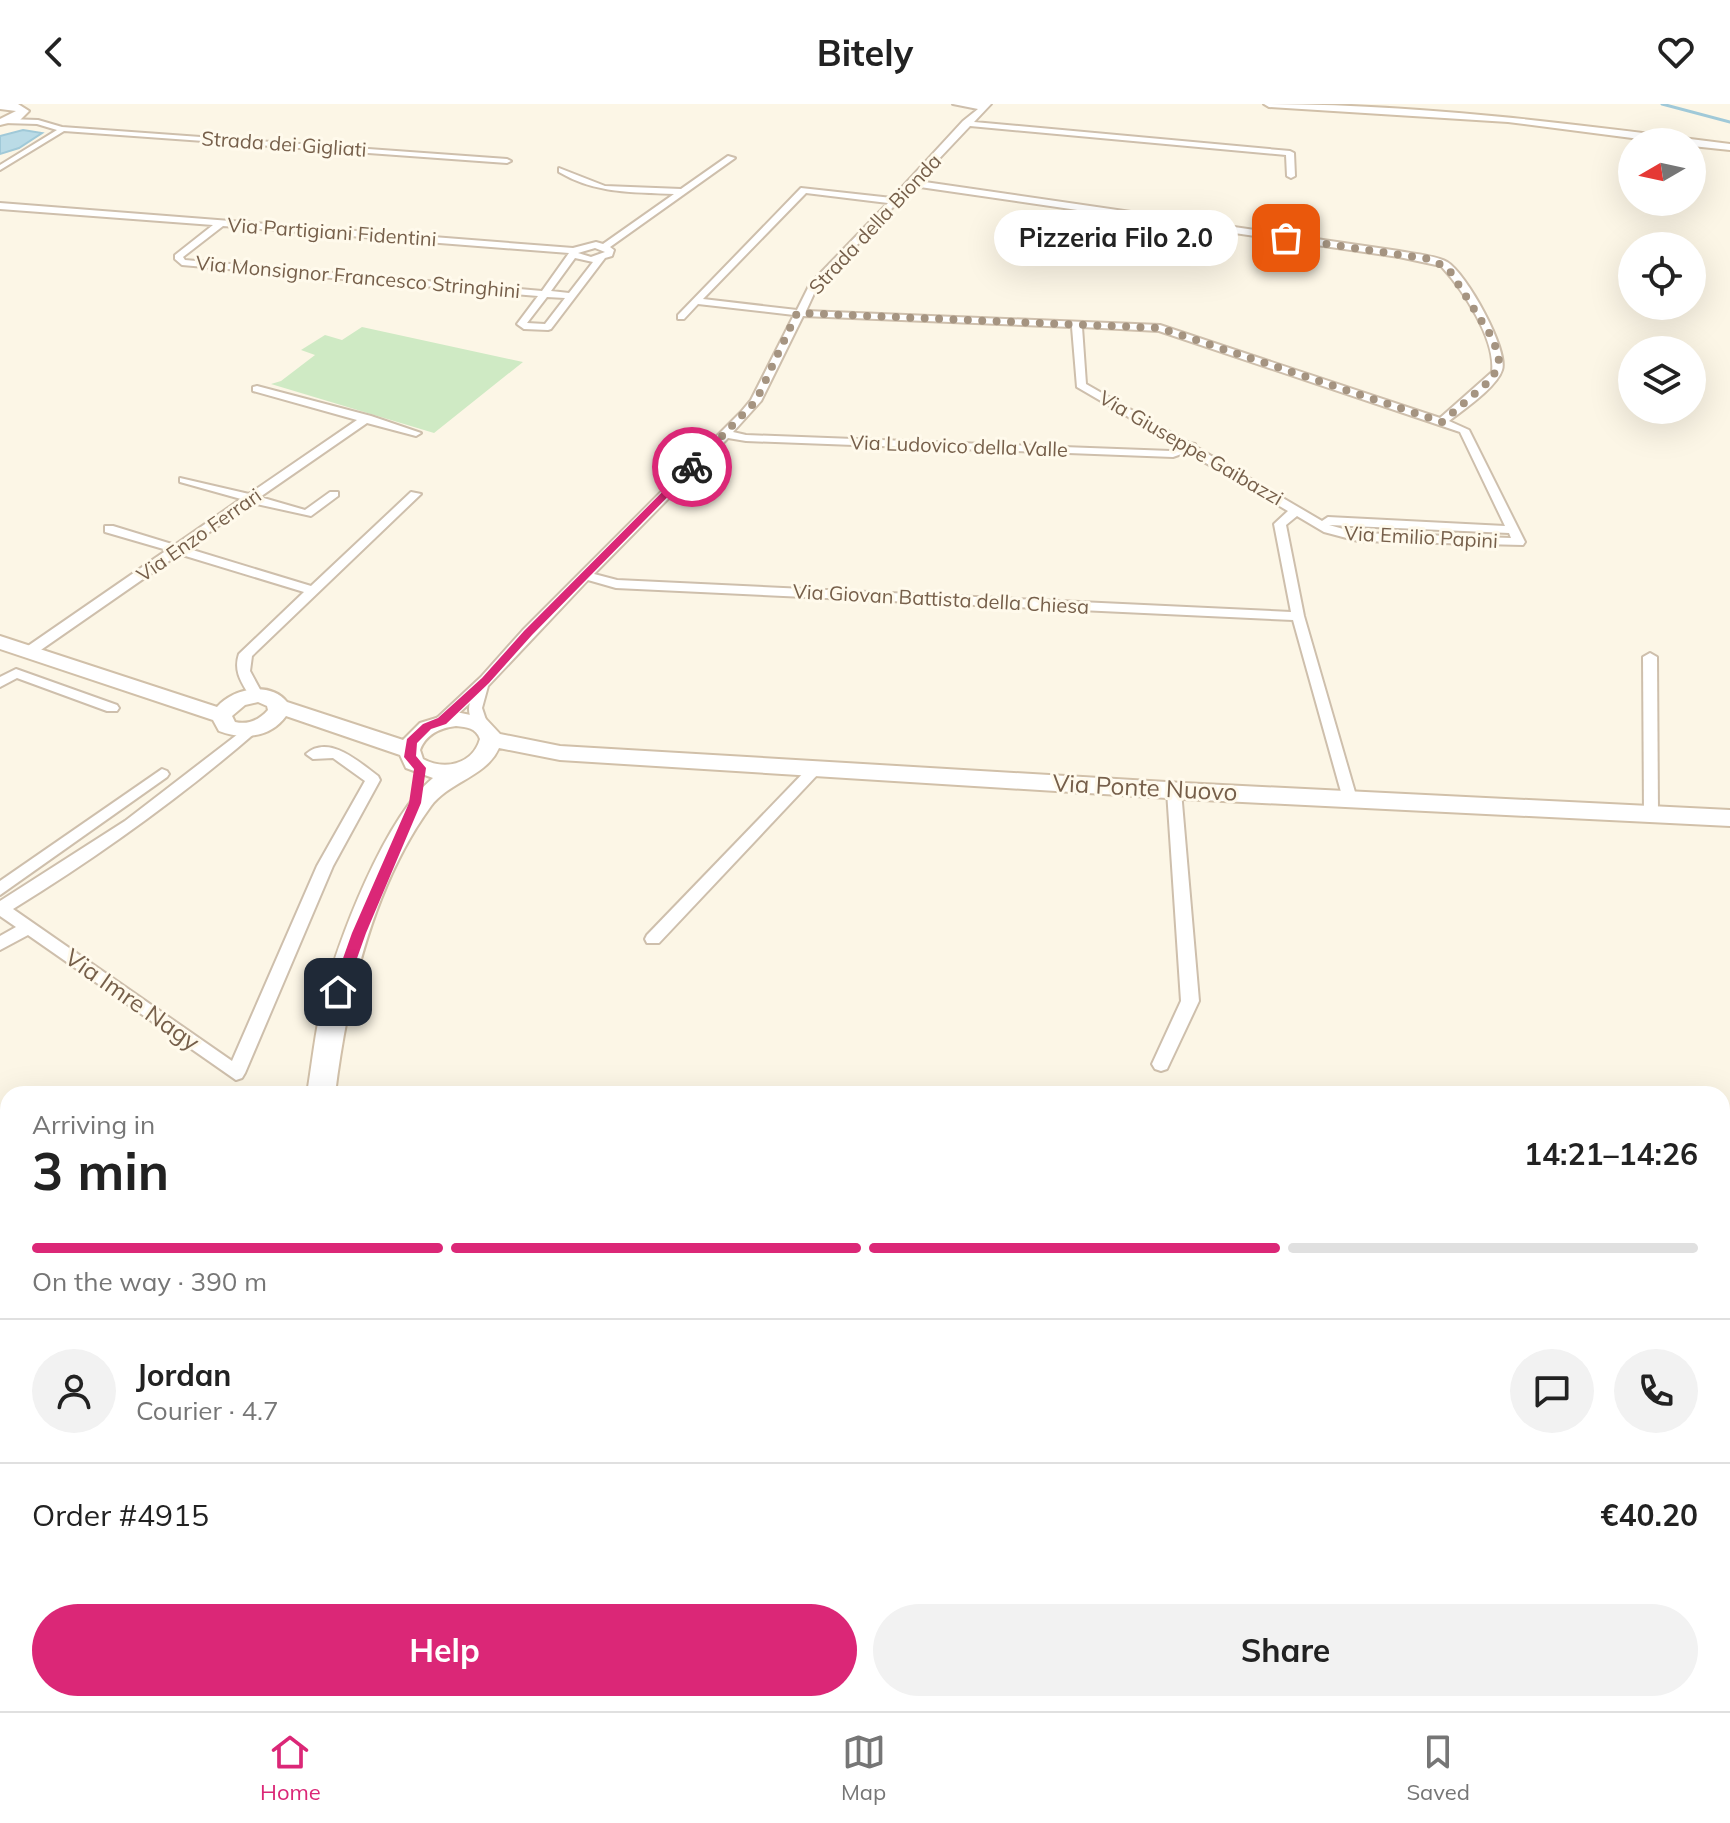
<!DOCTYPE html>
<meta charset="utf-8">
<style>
body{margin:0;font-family:Mulish,sans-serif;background:#f2f2f2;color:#222;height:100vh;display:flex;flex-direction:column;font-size:30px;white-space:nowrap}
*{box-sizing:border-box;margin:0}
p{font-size:26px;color:#767676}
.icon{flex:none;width:44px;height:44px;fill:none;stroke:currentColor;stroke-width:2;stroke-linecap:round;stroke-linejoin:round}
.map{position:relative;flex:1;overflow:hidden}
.sheet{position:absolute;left:0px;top:982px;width:1730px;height:626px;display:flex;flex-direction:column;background:#fff;border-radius:24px 24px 0 0;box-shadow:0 8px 32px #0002}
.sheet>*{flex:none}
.needle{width:52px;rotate:261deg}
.fabs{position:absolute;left:1618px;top:24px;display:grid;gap:16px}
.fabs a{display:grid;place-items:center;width:88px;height:88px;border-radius:50%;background:#fff;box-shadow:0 8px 32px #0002;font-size:40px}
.pin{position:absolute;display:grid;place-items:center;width:68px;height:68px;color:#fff;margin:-34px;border-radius:16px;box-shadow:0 4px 12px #0006}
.courier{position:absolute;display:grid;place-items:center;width:80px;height:80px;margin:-40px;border:6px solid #db2777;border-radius:50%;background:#fff;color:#222;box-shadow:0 2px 10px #0007}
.bubble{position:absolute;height:56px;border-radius:28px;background:#fff;box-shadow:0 8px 32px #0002;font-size:26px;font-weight:700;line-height:56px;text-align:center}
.head em{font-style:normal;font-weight:700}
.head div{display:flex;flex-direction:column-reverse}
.head{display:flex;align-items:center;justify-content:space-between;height:136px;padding:0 32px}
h1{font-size:52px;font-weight:700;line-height:60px}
.bar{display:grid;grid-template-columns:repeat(4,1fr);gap:12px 8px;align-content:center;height:96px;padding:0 32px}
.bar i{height:10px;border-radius:6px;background:#e0e0e0}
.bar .active{background:#db2777}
.bar p{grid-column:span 4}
.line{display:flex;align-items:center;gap:20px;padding:0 32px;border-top:2px solid #e0e0e0}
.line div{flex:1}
.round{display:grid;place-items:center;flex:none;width:84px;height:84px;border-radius:42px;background:#f2f2f2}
.primary-button{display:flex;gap:16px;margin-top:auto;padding:16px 32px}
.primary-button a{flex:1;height:92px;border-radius:48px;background:#db2777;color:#fff;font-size:32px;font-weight:700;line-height:92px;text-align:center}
.primary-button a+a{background:#f2f2f2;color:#222}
header{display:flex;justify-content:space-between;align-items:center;height:104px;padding:0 32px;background:#fff;font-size:36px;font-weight:700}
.tabs{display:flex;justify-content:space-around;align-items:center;height:112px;border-top:2px solid #e0e0e0;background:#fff;font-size:22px;color:#767676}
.tabs a{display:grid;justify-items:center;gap:4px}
.tabs .active{color:#db2777}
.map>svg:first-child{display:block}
.green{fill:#cfeac4}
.water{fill:#badbe6;stroke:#a0c9d8;stroke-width:2}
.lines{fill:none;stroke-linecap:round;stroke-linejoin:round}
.stream{stroke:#a0c9d8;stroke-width:3}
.street-casing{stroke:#cebfac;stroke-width:4}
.secondary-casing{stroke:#d1c0a9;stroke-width:4}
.street{fill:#fff;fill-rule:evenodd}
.secondary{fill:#fff;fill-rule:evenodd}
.route{fill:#db2777}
.done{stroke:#a59481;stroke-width:8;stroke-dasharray:0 14.4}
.labels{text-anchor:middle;stroke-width:6;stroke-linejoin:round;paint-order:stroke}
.far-street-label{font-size:20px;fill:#765f4a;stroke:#fffaec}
.street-label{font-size:24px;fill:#765f4a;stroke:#fffaec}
</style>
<header><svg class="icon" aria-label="back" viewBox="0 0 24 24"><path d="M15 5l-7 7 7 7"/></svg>Bitely<svg class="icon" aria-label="heart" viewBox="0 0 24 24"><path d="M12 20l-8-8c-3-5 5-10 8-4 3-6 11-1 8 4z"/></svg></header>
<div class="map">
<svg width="1730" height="1607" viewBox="0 0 1730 1607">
<rect width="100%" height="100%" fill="#fcf6e6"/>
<polygon class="green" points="362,223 523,258 434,329 271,280 281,277 315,251 301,246 325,231 342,236"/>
<polygon class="water" points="23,26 42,29 19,44 0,50 0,32"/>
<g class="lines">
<polyline class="stream" points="1662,0 1730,18"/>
<defs>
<g id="street">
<path d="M 953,0 L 991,0 L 974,18 L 1290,47 L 1294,49 L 1295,72 L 1291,74 L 1287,72 L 1286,51 L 970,22 L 918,77 L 1399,147 C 1413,150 1435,151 1447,158 C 1466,169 1509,246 1502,266 C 1497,283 1463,306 1449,317 L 1469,326 L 1525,438 L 1523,441 L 1358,437 L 1324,428 L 1297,412 L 1286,421 L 1304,512 L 1357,695 L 1355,699 L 1345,699 L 1343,695 L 1293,516 L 616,484 L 588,476 L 488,582 L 482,604 L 487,619 L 485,622 L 480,624 C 471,621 467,607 470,599 L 447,620 L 437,620 L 435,617 L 437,614 L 481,573 L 523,526 L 741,308 L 751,296 L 794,211 L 698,200 L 684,215 L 678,215 L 678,211 L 801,84 L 892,94 L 963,17 L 978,5 ZM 913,82 L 1399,153 L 1441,162 C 1463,186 1496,235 1492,268 L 1440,314 L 1160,221 L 806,207 L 817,183 ZM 806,89 L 888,99 L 810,180 L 797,206 L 703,195 ZM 803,212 L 1072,223 L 1077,283 L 1180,343 L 1171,347 L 746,331 L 733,328 L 761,297 ZM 1082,223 L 1159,227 L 1460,328 L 1505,422 L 1328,413 L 1322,417 L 1196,343 L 1195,340 L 1189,339 L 1086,280 ZM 728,334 L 746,337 L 1173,353 L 1187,348 L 1288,407 L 1274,420 L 1291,508 L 617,476 L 594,470 ZM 1329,421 L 1509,429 L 1511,434 L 1358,429 Z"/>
<polygon points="7,15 38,16 62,23 507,55 511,57 507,59 64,27 0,66 0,61 57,26 37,20 4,19"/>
<path d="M 728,52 L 735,54 L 610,143 L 614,146 L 612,152 L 605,154 L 551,225 L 548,226 L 524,225 L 517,220 L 538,192 L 182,161 L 175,155 L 175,151 L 213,121 L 0,105 L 0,99 L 573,144 L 596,138 L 603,140 L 674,90 C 633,88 596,90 559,68 L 559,64 L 605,82 L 681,85 ZM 223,122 L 569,149 L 542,187 L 185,156 L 183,153 ZM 595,144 L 605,148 L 591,153 L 578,149 ZM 575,154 L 593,158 L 569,189 L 551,187 ZM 547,193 L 565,194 L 545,220 L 527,219 Z"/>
<path d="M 257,282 L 371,312 L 421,329 L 416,332 L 367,319 L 260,393 L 305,406 L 330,388 L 338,388 L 338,392 L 311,412 L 252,399 L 186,444 L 311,482 L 411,388 L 421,390 L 252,552 L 250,567 L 263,591 L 261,594 L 251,594 C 242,579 233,568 239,550 L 304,488 L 179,450 L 35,550 L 25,550 L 25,544 L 167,446 L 105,428 L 105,422 L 113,422 L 175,441 L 241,395 L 180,378 L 180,374 L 249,390 L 357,316 L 253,287 L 253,283 Z"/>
<polygon points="1650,549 1657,553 1658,710 1651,715 1644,710 1643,553"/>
<polygon points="16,565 117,601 119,604 117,607 107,607 17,574 0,583 0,573"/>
<path d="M 251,620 L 258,625 L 256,628 C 180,694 99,752 13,805 L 232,957 L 317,762 L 365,677 L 333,654 L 313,655 L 306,650 C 329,630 359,658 378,672 L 380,676 L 333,762 L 245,969 L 242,974 L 236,976 L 28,831 L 0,846 L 0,832 L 16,823 L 0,812 L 0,797 L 125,717 Z"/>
<polygon points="815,660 822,665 820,668 659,839 647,839 645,835 647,831 810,662"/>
<polygon points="162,665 167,667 169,670 167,673 0,791 0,777"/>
<polygon points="1174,682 1181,687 1199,897 1167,965 1161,967 1155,965 1152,960 1181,897 1167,687"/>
<rect x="1722" y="1136" width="8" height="18"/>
<polygon points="165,1600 202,1600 199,1607 162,1607"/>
<polygon points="891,1600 915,1600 918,1607 894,1607"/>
</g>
<g id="secondary">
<polygon points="0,0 18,0 29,7 20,16 0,21 0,15 16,7 0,5"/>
<path d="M 1264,0 C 1420,0 1575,20 1730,40 L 1730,46 L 1692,42 L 1692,38 L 1663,38 L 1508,18 L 1269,3 Z"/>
<path d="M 0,532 L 217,603 C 233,584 270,577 287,598 L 403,636 L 420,619 L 456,608 L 485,614 L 500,630 L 560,642 L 1183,679 L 1730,706 L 1730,722 L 1183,695 L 560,656 L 499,644 C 486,673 450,677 431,702 C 372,783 347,893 335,990 L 307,990 C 312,960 315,929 322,899 C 337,838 385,713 433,674 L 406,664 L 400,651 L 286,612 C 270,634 243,636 219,627 L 213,616 L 0,545 ZM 258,598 L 267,602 L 268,606 C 259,616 249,621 235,618 L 232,612 L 245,601 ZM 456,622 C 467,623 476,624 480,635 C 473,660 445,667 423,655 L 420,646 C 426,630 440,624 456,622 Z"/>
<polygon points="428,1600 464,1600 467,1607 429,1607"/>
</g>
</defs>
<use href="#street" class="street-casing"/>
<use href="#secondary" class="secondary-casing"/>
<use href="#street" class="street"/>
<use href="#secondary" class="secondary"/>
</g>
<polygon class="route" points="689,361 697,363 532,531 489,579 446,620 431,625 417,639 416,652 426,664 421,699 366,829 345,888 343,891 333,891 331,888 352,829 409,699 414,665 404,653 407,635 423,620 438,614 482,574 524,527"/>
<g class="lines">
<polyline class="done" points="692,363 756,297 797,209 1160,224 1442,318 1493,274 1499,255 1493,235 1448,164 1429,155 1286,134"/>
</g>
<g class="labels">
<g class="far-street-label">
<text transform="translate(284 40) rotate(4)" y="7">Strada dei Gigliati</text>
<text transform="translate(875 120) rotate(-47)" y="7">Strada della Bionda</text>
<text transform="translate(332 128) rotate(4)" y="7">Via Partigiani Fidentini</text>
<text transform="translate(358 173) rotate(5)" y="7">Via Monsignor Francesco Stringhini</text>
<text transform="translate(959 342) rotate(2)" y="7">Via Ludovico della Valle</text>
<text transform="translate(1191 344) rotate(30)" y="7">Via Giuseppe Gaibazzi</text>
<text transform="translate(199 431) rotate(-35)" y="7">Via Enzo Ferrari</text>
<text transform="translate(1421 433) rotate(3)" y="7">Via Emilio Papini</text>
<text transform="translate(941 495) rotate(3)" y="7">Via Giovan Battista della Chiesa</text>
</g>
<g class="street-label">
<text transform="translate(1145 684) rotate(3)" y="8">Via Ponte Nuovo</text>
<text transform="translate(132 896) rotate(35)" y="8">Via Imre Nagy</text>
</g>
</g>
</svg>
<div class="fabs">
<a><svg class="needle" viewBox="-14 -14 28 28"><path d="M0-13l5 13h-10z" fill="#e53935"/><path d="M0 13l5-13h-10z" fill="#767676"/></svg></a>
<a><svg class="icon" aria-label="locate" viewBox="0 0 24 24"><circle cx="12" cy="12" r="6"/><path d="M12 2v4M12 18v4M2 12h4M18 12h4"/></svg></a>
<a><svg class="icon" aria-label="layers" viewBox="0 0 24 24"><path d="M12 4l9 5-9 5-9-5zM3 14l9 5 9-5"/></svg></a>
</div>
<div class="pin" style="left:1286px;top:134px;background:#ea580c"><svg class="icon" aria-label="bag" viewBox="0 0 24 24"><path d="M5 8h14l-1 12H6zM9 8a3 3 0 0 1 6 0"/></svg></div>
<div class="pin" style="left:338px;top:888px;background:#1f2937"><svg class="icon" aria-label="home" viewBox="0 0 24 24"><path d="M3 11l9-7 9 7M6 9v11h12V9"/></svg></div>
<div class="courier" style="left:692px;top:363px"><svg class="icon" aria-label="bike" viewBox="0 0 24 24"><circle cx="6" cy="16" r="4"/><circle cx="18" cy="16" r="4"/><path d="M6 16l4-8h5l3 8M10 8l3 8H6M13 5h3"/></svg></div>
<div class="bubble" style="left:994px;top:106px;width:244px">Pizzeria Filo 2.0</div>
<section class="sheet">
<div class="head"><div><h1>3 min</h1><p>Arriving in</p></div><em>14:21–14:26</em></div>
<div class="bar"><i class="active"></i><i class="active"></i><i class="active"></i><i></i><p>On the way · 390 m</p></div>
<div class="line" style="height:144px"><a class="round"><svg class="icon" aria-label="person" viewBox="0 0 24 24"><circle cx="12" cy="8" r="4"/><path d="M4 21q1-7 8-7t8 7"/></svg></a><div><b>Jordan</b><p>Courier · 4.7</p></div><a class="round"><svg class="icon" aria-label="chat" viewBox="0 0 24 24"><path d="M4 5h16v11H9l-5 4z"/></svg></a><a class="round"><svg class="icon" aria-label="phone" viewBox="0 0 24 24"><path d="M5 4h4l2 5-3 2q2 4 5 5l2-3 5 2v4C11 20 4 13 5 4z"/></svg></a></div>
<div class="line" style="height:104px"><div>Order #4915</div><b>€40.20</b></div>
<div class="primary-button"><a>Help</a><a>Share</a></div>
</section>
</div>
<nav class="tabs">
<a class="active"><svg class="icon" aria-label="home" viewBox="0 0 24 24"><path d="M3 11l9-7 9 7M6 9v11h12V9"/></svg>Home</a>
<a><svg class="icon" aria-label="map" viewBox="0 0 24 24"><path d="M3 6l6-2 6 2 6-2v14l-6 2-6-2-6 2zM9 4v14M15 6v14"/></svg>Map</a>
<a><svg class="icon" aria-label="saved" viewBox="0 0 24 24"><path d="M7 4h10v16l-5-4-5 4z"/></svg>Saved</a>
</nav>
